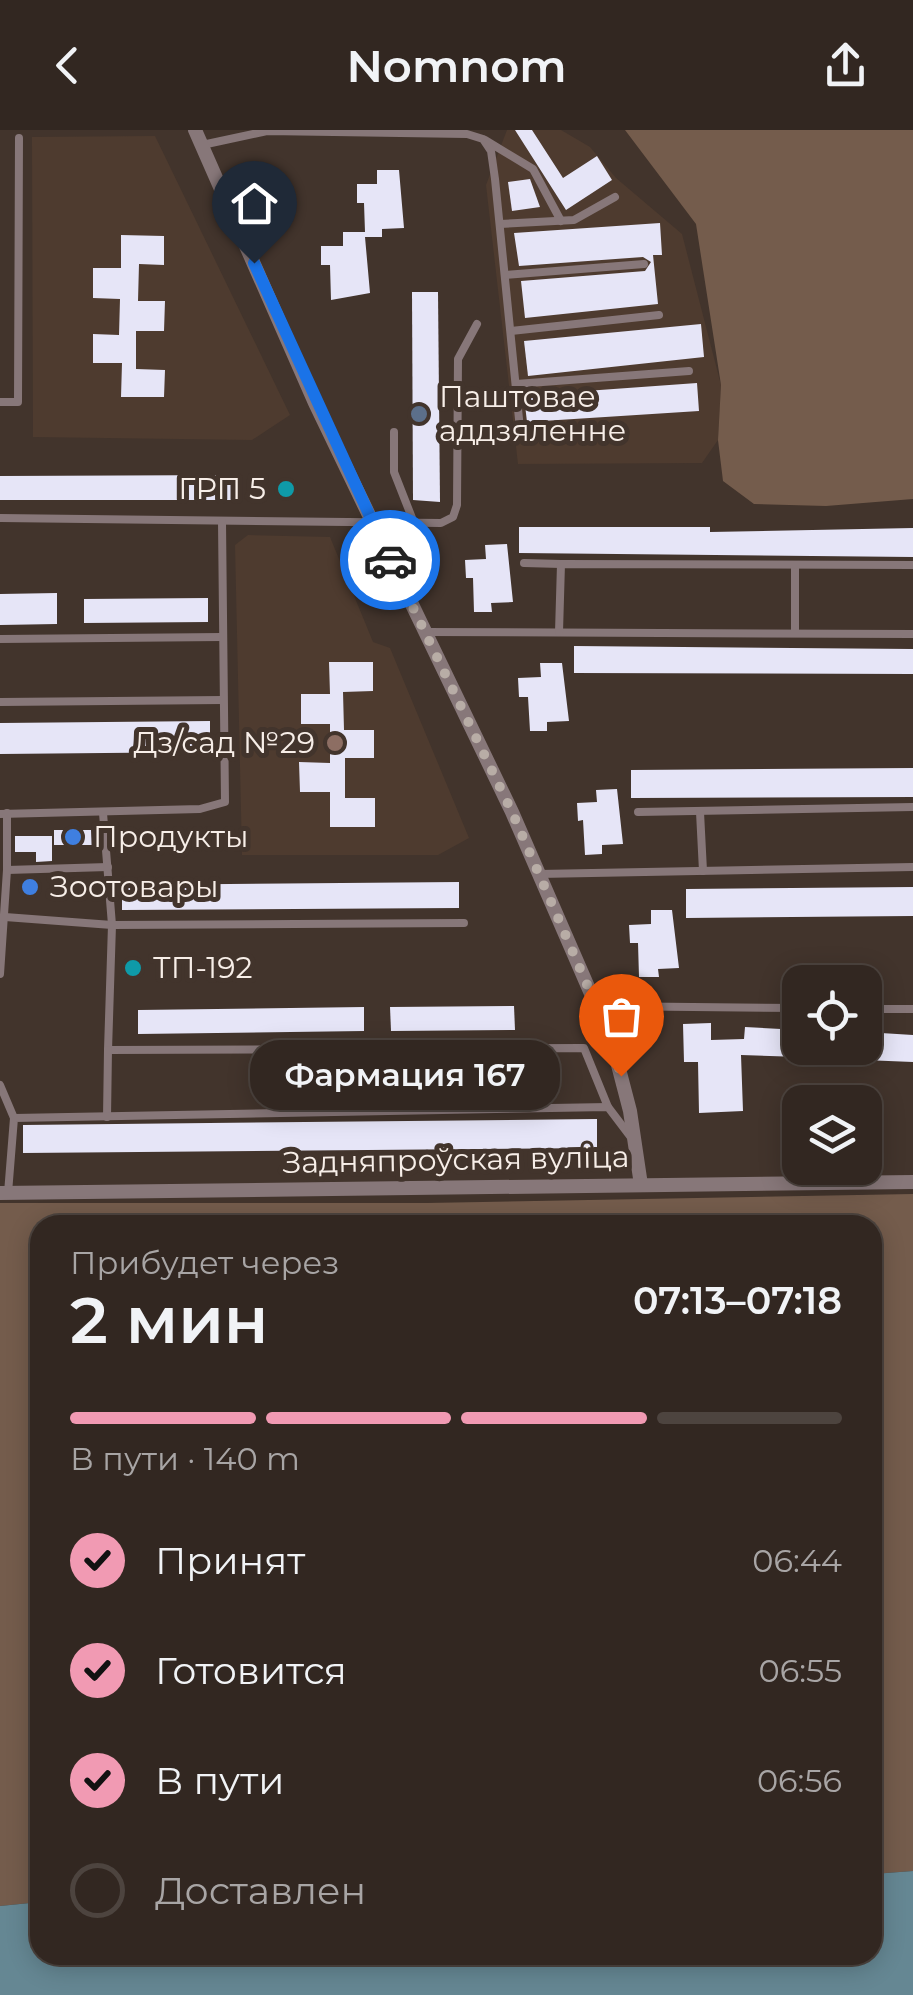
<!DOCTYPE html>
<html lang="ru">
<meta charset="utf-8">
<style>
body{margin:0;font-family:Montserrat,sans-serif;background:#3d332e;color:#f1f3f6;height:100vh;display:flex;flex-direction:column;font-size:38px;white-space:nowrap}
*{box-sizing:border-box;margin:0}
p{font-size:32px;color:#a8a5a5}
.icon{flex:none;width:55px;height:55px;fill:none;stroke:currentColor;stroke-width:2;stroke-linecap:round;stroke-linejoin:round}
.map{position:relative;flex:1;overflow:hidden}
.sheet{position:absolute;left:30px;top:1085px;width:852px;height:750px;display:flex;flex-direction:column;background:#322721;border-radius:30px;box-shadow:0 5px 25px #0003,0 0 0 2px #4d443f}
.sheet>*{flex:none}
.fabs{position:absolute;left:782px;top:835px;display:grid;gap:20px}
.fabs a{display:grid;place-items:center;width:100px;height:100px;border-radius:20px;background:#322721;box-shadow:0 5px 25px #0003,0 0 0 2px #4d443f;font-size:50px}
.pin{position:absolute;display:grid;place-items:center;width:85px;height:85px;color:#fff;margin:-102px -42px;border-radius:50% 50% 50% 0;rotate:-45deg;box-shadow:0 0 10px #0007}
.pin .icon{rotate:45deg}
.courier{position:absolute;display:grid;place-items:center;width:100px;height:100px;margin:-50px;border:8px solid #1a73e8;border-radius:50%;background:#fff;color:#222;box-shadow:0 2px 12px #0007}
.bubble{position:absolute;height:70px;border-radius:30px;background:#322721;box-shadow:0 5px 25px #0003,0 0 0 2px #4d443f;font-size:32px;font-weight:600;line-height:70px;text-align:center}
.headline em{font-style:normal;font-weight:600}
.headline div{display:flex;flex-direction:column-reverse}
.headline{display:flex;align-items:center;justify-content:space-between;height:170px;padding:0 40px}
h1{font-size:65px;font-weight:600;line-height:75px}
.bar{display:grid;grid-template-columns:repeat(4,1fr);gap:15px 10px;align-content:center;height:120px;padding:0 40px}
.bar i{height:12px;border-radius:8px;background:#4d443f}
.bar .active{background:#f19ab3}
.bar p{grid-column:span 4}
ol{padding:0 40px;list-style:none}
li{display:flex;align-items:center;gap:30px;height:110px}
li p{margin-inline-start:auto}
li .icon{padding:10px;border-radius:50%;background:#f19ab3;color:#111;stroke-width:4}
li:last-child{color:#a8a5a5}
li i{width:55px;height:55px;border:5px solid #4d443f;border-radius:50%}
header{display:flex;justify-content:space-between;align-items:center;height:130px;padding:0 40px;background:#322721;font-size:45px;font-weight:600}
.map>svg:first-child{display:block}
.built{fill:#4e3b2f}
.green{fill:#745c4c}
.water{fill:#658793}
.building{fill:#e6e5f7}
.lines{fill:none;stroke-linecap:round;stroke-linejoin:round}
.lane{stroke:#877779;stroke-width:8}
.street{stroke:#877779;stroke-width:14}
.done{stroke:#b8ada6;stroke-width:10;stroke-dasharray:0 18}
.route{stroke:#1a73e8;stroke-width:12}
.service-dot{fill:#5c6f8a;stroke:#42342c;stroke-width:4}
.culture-dot{fill:#0f9aa8;stroke:#42342c;stroke-width:4}
.education-dot{fill:#8d6e63;stroke:#42342c;stroke-width:4}
.shop-dot{fill:#3f7fe0;stroke:#42342c;stroke-width:4}
.labels{text-anchor:middle;stroke-width:10;stroke-linejoin:round;paint-order:stroke}
.poi-label{font-size:30px;fill:#f7eee8;stroke:#42342c;text-anchor:start}
.street-label{font-size:30px;fill:#f7eee8;stroke:#42342c}
</style>
<header><svg class="icon" aria-label="back" viewBox="0 0 24 24"><path d="M15 5l-7 7 7 7"/></svg>Nomnom<svg class="icon" aria-label="share" viewBox="0 0 24 24"><path d="M12 15V3M7 8l5-5 5 5M5 13v7h14v-7"/></svg></header>
<div class="map">
<svg width="913" height="1865" viewBox="0 0 913 1865">
<rect width="100%" height="100%" fill="#42342c"/>
<g class="built">
<polygon points="507,0 561,0 590,17 616,48 682,104 721,255 718,310 702,333 518,334 486,55"/>
<polygon points="155,6 290,285 252,310 33,307 32,7"/>
<polygon points="248,405 330,407 373,512 390,518 469,708 438,725 242,725 235,415"/>
</g>
<g class="green">
<polygon points="625,0 913,0 913,369 826,376 754,374 723,351 718,310 721,255 696,94"/>
<polygon points="913,1064 913,1741 873,1744 872,1095 40,1095 40,1772 0,1776 0,1073 427,1073"/>
</g>
<polygon class="water" points="913,1741 913,1865 0,1865 0,1776 40,1772 40,1825 872,1825 873,1744"/>
<g class="building">
<polygon points="515,0 532,0 563,48 597,26 612,50 566,80"/>
<polygon points="377,40 399,40 404,98 382,99 382,107 365,107 370,163 331,170 330,135 321,135 321,116 343,116 343,102 365,102 364,73 357,73 357,54 377,54"/>
<polygon points="530,49 540,77 512,81 508,52"/>
<polygon points="660,93 662,125 653,125 658,174 525,188 521,151 645,141 651,132 643,127 519,136 514,103"/>
<polygon points="121,105 164,106 164,135 139,134 138,171 165,171 164,201 136,201 136,239 165,240 164,267 121,267 122,233 93,233 93,204 119,205 120,169 93,168 93,138 121,138"/>
<polygon points="412,162 438,162 440,372 413,370"/>
<polygon points="701,194 704,227 528,246 524,211"/>
<polygon points="697,253 699,281 527,292 524,266 529,265 529,261 558,258 558,263"/>
<polygon points="237,345 238,370 0,370 0,346"/>
<polygon points="519,397 710,397 710,402 913,398 913,427 519,423"/>
<polygon points="507,414 513,472 491,473 492,482 474,482 473,448 466,448 465,430 486,429 485,415"/>
<polygon points="57,463 57,494 0,495 0,464"/>
<polygon points="208,468 208,492 84,493 84,469"/>
<polygon points="574,516 913,519 913,544 574,543"/>
<polygon points="329,532 373,532 373,561 343,562 344,600 374,600 374,628 345,628 345,668 375,668 375,697 330,697 330,662 300,662 299,632 330,633 330,594 301,594 301,564 330,564"/>
<polygon points="540,533 562,533 569,591 547,592 547,601 530,601 528,567 519,567 518,548 541,547"/>
<polygon points="210,591 210,622 0,624 0,593"/>
<polygon points="913,638 913,667 631,668 631,640"/>
<polygon points="617,659 623,714 602,715 602,724 585,725 583,690 578,691 577,673 597,672 596,660"/>
<polygon points="54,700 91,700 92,715 54,715"/>
<polygon points="15,706 52,706 52,731 36,732 36,722 15,722"/>
<polygon points="459,752 459,778 122,780 122,755"/>
<polygon points="913,757 913,786 686,788 686,759"/>
<polygon points="651,780 672,780 679,838 658,839 659,847 639,847 638,813 630,813 629,795 651,794"/>
<polygon points="514,876 515,900 391,901 390,877"/>
<polygon points="364,877 364,901 138,904 138,880"/>
<polygon points="711,893 711,910 744,909 745,897 800,900 800,927 741,925 743,981 699,983 698,932 684,932 683,894"/>
<polygon points="865,902 913,905 913,932 814,928 814,918 865,918"/>
<polygon points="597,989 597,1018 23,1023 23,995"/>
</g>
<g class="lines">
<g class="lane">
<polyline points="485,10 533,39 561,91"/>
<polyline points="202,15 267,1 467,4 483,9 491,21 495,49 520,299 602,299"/>
<polyline points="500,94 574,90 615,67"/>
<polyline points="505,145 644,134"/>
<polyline points="511,201 659,185"/>
<polyline points="516,254 689,241"/>
<polyline points="0,272 18,272 19,8"/>
<polyline points="394,302 394,342 414,393"/>
<polyline points="0,388 441,393 453,387 457,375 458,229 477,194"/>
<polyline points="524,433 561,434"/>
<polyline points="795,435 795,503"/>
<polyline points="424,502 913,504"/>
<polyline points="559,502 561,434 913,435"/>
<polyline points="0,509 222,507"/>
<polyline points="0,572 223,570"/>
<polyline points="638,682 913,677"/>
<polyline points="700,682 703,741"/>
<polyline points="7,683 7,740 108,737"/>
<polyline points="103,683 112,795 108,920 584,918 608,977"/>
<polyline points="0,684 200,679 225,672 222,392"/>
<polyline points="539,744 913,737"/>
<polyline points="5,787 112,795 464,793"/>
<polyline points="0,844 7,740"/>
<polyline points="597,876 800,878"/>
<polyline points="865,879 913,879"/>
<polyline points="0,955 14,988"/>
<polyline points="107,987 108,920"/>
<polyline points="8,1063 14,988 608,977 630,1006"/>
</g>
<g class="street">
<polyline points="195,0 315,273 512,682 612,912 630,981 641,1055"/>
<polyline points="0,1063 913,1052"/>
</g>
</g>
<g class="lines">
<polyline class="done" points="390,430 512,682 612,912 621,946"/>
<polyline class="route" points="254,133 390,430"/>
</g>
<circle class="service-dot" cx="419" cy="284" r="10"/>
<g class="culture-dot">
<circle cx="286" cy="359" r="10"/>
<circle cx="133" cy="838" r="10"/>
</g>
<circle class="education-dot" cx="335" cy="613" r="10"/>
<g class="shop-dot">
<circle cx="73" cy="707" r="10"/>
<circle cx="30" cy="757" r="10"/>
</g>
<g class="labels">
<g class="poi-label">
<text x="439" y="277">Паштовае<tspan x="439" dy="34">аддзяленне</tspan></text>
<text x="266" y="369" text-anchor="end">ГРП 5</text>
<text x="315" y="623" text-anchor="end">Дз/сад №29</text>
<text x="93" y="717">Продукты</text>
<text x="50" y="767">Зоотовары</text>
<text x="153" y="848">ТП-192</text>
</g>
<g class="street-label">
<text transform="translate(456 1030) rotate(-1)" y="10">Задняпроўская вуліца</text>
</g>
</g>
</svg>
<div class="fabs">
<a><svg class="icon" aria-label="locate" viewBox="0 0 24 24"><circle cx="12" cy="12" r="6"/><path d="M12 2v4M12 18v4M2 12h4M18 12h4"/></svg></a>
<a><svg class="icon" aria-label="layers" viewBox="0 0 24 24"><path d="M12 4l9 5-9 5-9-5zM3 14l9 5 9-5"/></svg></a>
</div>
<div class="pin" style="left:621px;top:946px;background:#ea580c"><svg class="icon" aria-label="bag" viewBox="0 0 24 24"><path d="M5 8h14l-1 12H6zM9 8a3 3 0 0 1 6 0"/></svg></div>
<div class="pin" style="left:254px;top:133px;background:#1f2937"><svg class="icon" aria-label="home" viewBox="0 0 24 24"><path d="M3 11l9-7 9 7M6 9v11h12V9"/></svg></div>
<div class="courier" style="left:390px;top:430px"><svg class="icon" aria-label="car" viewBox="0 0 24 24"><path d="M5 17H2v-5l4-1 3-4h7l3 4 3 1v5h-3M9 17h6M6 11h13"/><circle cx="7" cy="17" r="2"/><circle cx="17" cy="17" r="2"/></svg></div>
<div class="bubble" style="left:250px;top:910px;width:310px">Фармация 167</div>
<section class="sheet">
<div class="headline"><div><h1>2 мин</h1><p>Прибудет через</p></div><em>07:13–07:18</em></div>
<div class="bar"><i class="active"></i><i class="active"></i><i class="active"></i><i></i><p>В пути · 140 m</p></div>
<ol>
<li><svg class="icon" aria-label="check" viewBox="0 0 24 24"><path d="M5 12l5 5 9-10"/></svg>Принят<p>06:44</p></li>
<li><svg class="icon" aria-label="check" viewBox="0 0 24 24"><path d="M5 12l5 5 9-10"/></svg>Готовится<p>06:55</p></li>
<li><svg class="icon" aria-label="check" viewBox="0 0 24 24"><path d="M5 12l5 5 9-10"/></svg>В пути<p>06:56</p></li>
<li><i></i>Доставлен</li>
</ol>
</section>
</div>
